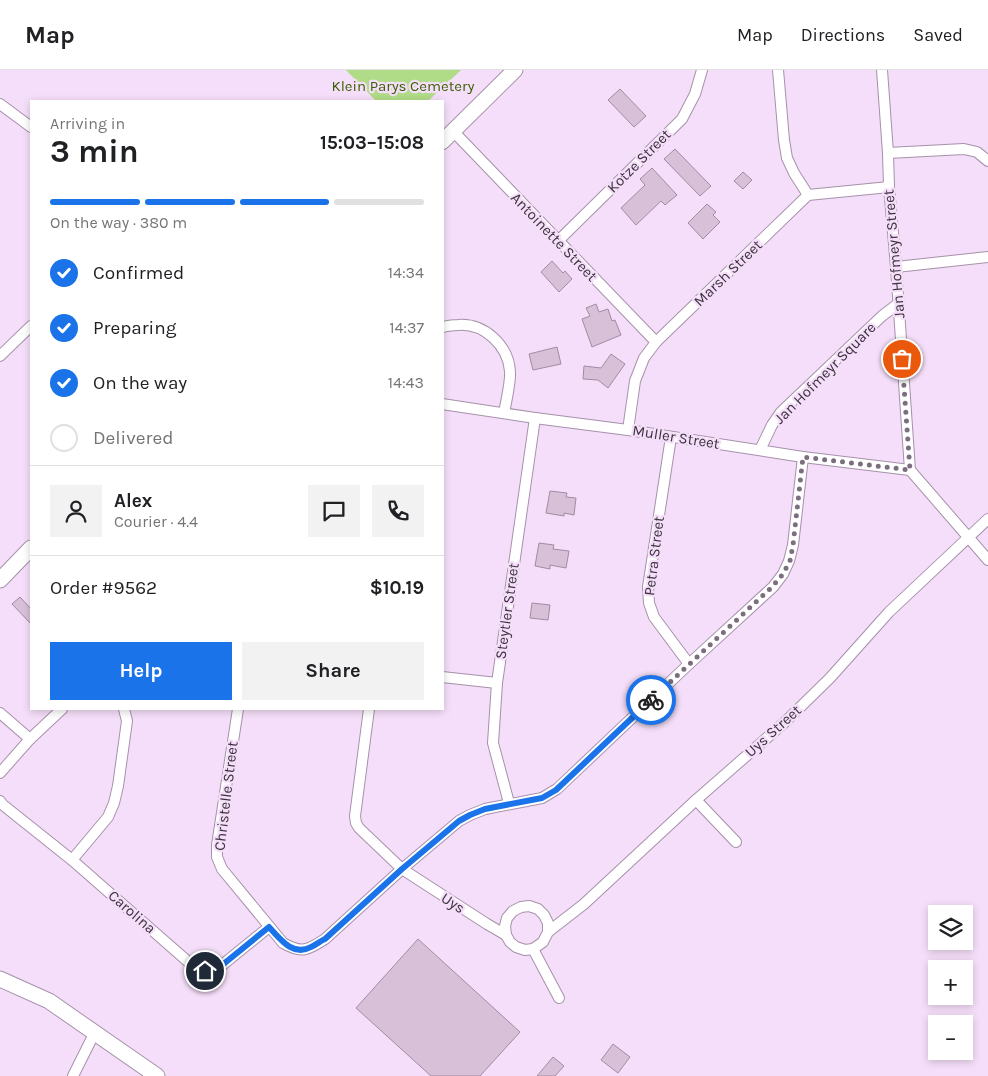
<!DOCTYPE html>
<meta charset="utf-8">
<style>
body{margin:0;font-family:Karla,sans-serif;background:#f2f2f2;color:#202124;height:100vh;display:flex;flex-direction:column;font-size:19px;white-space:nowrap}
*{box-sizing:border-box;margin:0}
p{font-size:16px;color:#757577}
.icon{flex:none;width:28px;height:28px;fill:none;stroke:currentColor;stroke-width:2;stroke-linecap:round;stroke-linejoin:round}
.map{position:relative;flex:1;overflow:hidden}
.drawer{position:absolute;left:30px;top:30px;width:414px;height:610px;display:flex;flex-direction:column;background:#fff;border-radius:0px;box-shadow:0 2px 8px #0003}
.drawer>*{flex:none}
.buttons{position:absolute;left:928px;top:835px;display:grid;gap:10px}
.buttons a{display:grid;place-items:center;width:45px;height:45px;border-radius:0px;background:#fff;box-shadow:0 2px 8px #0003;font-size:25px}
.pin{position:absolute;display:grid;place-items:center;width:42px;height:42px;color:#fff;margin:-21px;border:2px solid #fff;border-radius:50%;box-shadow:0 1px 5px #0007}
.courier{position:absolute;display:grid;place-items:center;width:50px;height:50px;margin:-25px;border:4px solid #1a73e8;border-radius:50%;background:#fff;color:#222;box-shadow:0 1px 6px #0007}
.overview em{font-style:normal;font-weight:700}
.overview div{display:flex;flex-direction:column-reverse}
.overview{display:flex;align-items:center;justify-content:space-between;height:85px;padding:0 20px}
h1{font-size:32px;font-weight:700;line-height:38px}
.bar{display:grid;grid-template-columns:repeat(4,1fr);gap:8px 5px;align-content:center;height:60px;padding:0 20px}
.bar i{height:6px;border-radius:4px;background:#e0e0e0}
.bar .selected{background:#1a73e8}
.bar p{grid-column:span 4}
.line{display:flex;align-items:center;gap:12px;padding:0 20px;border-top:1px solid #e0e0e0}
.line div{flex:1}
.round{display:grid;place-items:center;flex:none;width:52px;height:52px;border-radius:0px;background:#f2f2f2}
ol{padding:0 20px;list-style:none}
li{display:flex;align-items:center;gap:15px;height:55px}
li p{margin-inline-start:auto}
li .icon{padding:5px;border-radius:50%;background:#1a73e8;color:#fff;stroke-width:4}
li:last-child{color:#757577}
li i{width:28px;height:28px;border:2px solid #e0e0e0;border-radius:50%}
.cta{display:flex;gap:10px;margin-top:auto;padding:10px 20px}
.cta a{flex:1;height:58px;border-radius:0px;background:#1a73e8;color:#fff;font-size:20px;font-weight:700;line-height:58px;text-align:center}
.cta a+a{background:#f2f2f2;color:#202124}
header{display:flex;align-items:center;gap:30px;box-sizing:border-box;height:70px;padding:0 25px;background:#fff;border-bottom:1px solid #e0e0e0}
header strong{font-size:24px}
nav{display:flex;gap:28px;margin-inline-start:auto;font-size:18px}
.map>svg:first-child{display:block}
.green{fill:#b0db87}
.building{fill:#d8c0d9;stroke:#a28ba2}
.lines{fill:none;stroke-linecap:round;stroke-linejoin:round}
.street-casing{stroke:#a691aa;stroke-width:12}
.secondary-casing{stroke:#a691aa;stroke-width:17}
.street{stroke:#fff;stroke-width:10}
.secondary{stroke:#fff;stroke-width:15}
.done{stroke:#7c6e7f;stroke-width:5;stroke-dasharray:0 9}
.route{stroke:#1a73e8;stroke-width:6}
.labels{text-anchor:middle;stroke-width:4.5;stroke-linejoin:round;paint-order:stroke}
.park-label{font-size:15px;fill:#395e00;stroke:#f5def9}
.street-label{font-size:15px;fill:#3b323d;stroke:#f5def9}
</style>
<header>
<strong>Map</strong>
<nav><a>Map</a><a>Directions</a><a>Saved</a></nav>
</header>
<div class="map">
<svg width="988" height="1006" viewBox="0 0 988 1006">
<rect width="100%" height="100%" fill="#f5def9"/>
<polygon class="green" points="346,0 461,0 428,31 376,31"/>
<g class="building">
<polygon points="620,19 646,46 634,57 608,30"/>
<polygon points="675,79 711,116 700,126 664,89"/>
<polygon points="652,98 677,125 665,135 661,131 636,155 621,138 645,115 640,109"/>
<polygon points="743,102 752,110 743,119 734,111"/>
<polygon points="707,134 716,142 713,145 720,152 703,169 688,153"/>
<polygon points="552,191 563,203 565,201 572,209 559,222 541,202"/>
<polygon points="596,234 599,242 608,239 612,251 615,250 621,265 592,277 582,249 590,246 586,238"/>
<polygon points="557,277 561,294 533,300 529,284"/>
<polygon points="611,284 625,294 608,318 598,310 583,309 584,296 601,298"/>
<polygon points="550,421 567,423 566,427 576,428 574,445 564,443 564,446 546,443"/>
<polygon points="539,473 554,475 553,479 569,481 566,498 550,495 550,499 535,496"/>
<polygon points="20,527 31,539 31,554 12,534"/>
<polygon points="532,533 550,535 548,550 530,548"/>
<polygon points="418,869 520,962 480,1006 431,1006 356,938"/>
<polygon points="613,974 630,987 618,1003 601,990"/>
<polygon points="553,987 564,996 555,1006 537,1006"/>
</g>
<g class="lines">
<defs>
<g id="street">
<polyline points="778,0 784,70 787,88 794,103 808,125"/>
<polyline points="882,0 888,83 889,117 896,197 910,400 988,490"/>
<polyline points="0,34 31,57"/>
<polyline points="453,61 656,272"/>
<polyline points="888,83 964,79 977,82 988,91"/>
<polyline points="558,171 682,49 695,24 702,0"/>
<polyline points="896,197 988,187"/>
<path d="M 442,257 C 447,256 453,255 458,255 C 484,253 508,275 510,301 C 511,311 506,332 504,343"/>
<polyline points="0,286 31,256"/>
<polyline points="442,334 535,348 628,360 803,387 910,400"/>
<polyline points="628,360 635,311 644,288 656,272 808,125 889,117"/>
<polyline points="671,367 648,517 649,533 654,547 689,594"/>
<polyline points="760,380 772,355 781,342 882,246 899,233"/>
<polyline points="442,607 497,613"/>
<path d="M 238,639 L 217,775 L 217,787 L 222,799 L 283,873 C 302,884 308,880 325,869 L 402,799 L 459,751 L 470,745 L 485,739 L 542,728 L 557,719 L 689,594 L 773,517 L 783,504 L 789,491 L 793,475 L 803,387"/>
<polyline points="369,639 355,746 356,753 359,758 402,799 487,854 506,865"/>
<polyline points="0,643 30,669"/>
<polyline points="0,703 30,669 62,639"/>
<polyline points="696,730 736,772"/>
<path d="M 0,731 L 3,735 L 72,790 L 193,896 C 207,902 208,902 221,896 L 269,857"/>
<polyline points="509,733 493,673 497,613 535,348"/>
<polyline points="72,790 108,747 114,733 118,716 127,651 124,639"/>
<polyline points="548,862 548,853 544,845 538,839 529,836 521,837 513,841 507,848 505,856 506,865 510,872 516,877 525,880 533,879 543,872 548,862 584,834 696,730 785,652 830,608 889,542 988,449"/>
<polyline points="533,879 559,928"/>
<polyline points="73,1006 95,962"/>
</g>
<g id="secondary">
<polyline points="442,72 515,0"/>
<polyline points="0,510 31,478"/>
<polyline points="0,909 49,931 157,1006"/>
</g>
</defs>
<use href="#street" class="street-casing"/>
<use href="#secondary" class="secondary-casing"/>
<use href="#street" class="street"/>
<use href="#secondary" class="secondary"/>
</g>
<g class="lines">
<polyline class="done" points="651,630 772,517 783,504 790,491 793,475 803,387 910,400 902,289"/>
<path class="route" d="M 205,901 L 212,900 L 221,896 L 269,857 C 280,869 293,887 311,877 C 316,875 320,871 325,869 L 402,799 L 459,751 L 470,745 L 485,739 L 542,728 L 556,720 L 651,630"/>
</g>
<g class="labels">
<g class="park-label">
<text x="403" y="21">Klein Parys Cemetery</text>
</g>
<g class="street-label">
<text transform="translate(639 91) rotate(-45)" y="5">Kotze Street</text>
<text transform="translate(554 167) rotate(46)" y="5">Antoinette Street</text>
<text transform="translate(894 184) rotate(-95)" y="5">Jan Hofmeyr Street</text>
<text transform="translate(728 203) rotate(-44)" y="5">Marsh Street</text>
<text transform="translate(825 303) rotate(-45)" y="5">Jan Hofmeyr Square</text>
<text transform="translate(676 367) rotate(9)" y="5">Muller Street</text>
<text transform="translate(654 486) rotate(-83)" y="5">Petra Street</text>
<text transform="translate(507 541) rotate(-82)" y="5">Steytler Street</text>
<text transform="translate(773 661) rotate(-42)" y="5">Uys Street</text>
<text transform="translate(226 726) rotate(-83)" y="5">Christelle Street</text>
<text transform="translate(453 833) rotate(33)" y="5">Uys</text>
<text transform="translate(132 842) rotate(41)" y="5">Carolina</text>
</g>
</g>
</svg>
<div class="buttons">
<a><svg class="icon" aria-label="layers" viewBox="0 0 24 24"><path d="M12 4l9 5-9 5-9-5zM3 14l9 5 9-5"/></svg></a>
<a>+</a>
<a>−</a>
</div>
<div class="pin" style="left:902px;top:289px;background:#ea580c"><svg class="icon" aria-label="bag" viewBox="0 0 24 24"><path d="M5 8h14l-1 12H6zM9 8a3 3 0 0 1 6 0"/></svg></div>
<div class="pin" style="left:205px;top:901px;background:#1f2937"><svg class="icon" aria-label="home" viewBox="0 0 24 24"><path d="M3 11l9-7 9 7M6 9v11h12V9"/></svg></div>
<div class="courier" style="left:651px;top:630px"><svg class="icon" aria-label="bike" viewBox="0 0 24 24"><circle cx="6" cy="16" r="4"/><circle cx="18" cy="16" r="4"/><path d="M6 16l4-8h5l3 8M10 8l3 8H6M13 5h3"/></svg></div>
<section class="drawer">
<div class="overview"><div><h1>3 min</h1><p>Arriving in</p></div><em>15:03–15:08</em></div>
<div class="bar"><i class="selected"></i><i class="selected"></i><i class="selected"></i><i></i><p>On the way · 380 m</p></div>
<ol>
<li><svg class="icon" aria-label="check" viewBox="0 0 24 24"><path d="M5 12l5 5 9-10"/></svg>Confirmed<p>14:34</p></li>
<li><svg class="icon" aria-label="check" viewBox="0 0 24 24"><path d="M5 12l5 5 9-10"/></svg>Preparing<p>14:37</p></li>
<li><svg class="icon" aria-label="check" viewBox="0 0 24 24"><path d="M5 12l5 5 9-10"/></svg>On the way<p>14:43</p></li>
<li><i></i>Delivered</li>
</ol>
<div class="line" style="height:90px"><a class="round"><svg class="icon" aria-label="person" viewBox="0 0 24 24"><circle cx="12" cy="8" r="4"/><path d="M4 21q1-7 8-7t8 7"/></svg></a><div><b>Alex</b><p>Courier · 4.4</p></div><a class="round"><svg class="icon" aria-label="chat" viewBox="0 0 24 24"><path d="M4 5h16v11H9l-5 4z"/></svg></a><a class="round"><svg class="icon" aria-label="phone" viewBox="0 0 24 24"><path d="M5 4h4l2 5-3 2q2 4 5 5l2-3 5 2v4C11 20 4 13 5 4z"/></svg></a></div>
<div class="line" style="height:65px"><div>Order #9562</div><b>$10.19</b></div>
<div class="cta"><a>Help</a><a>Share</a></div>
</section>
</div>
